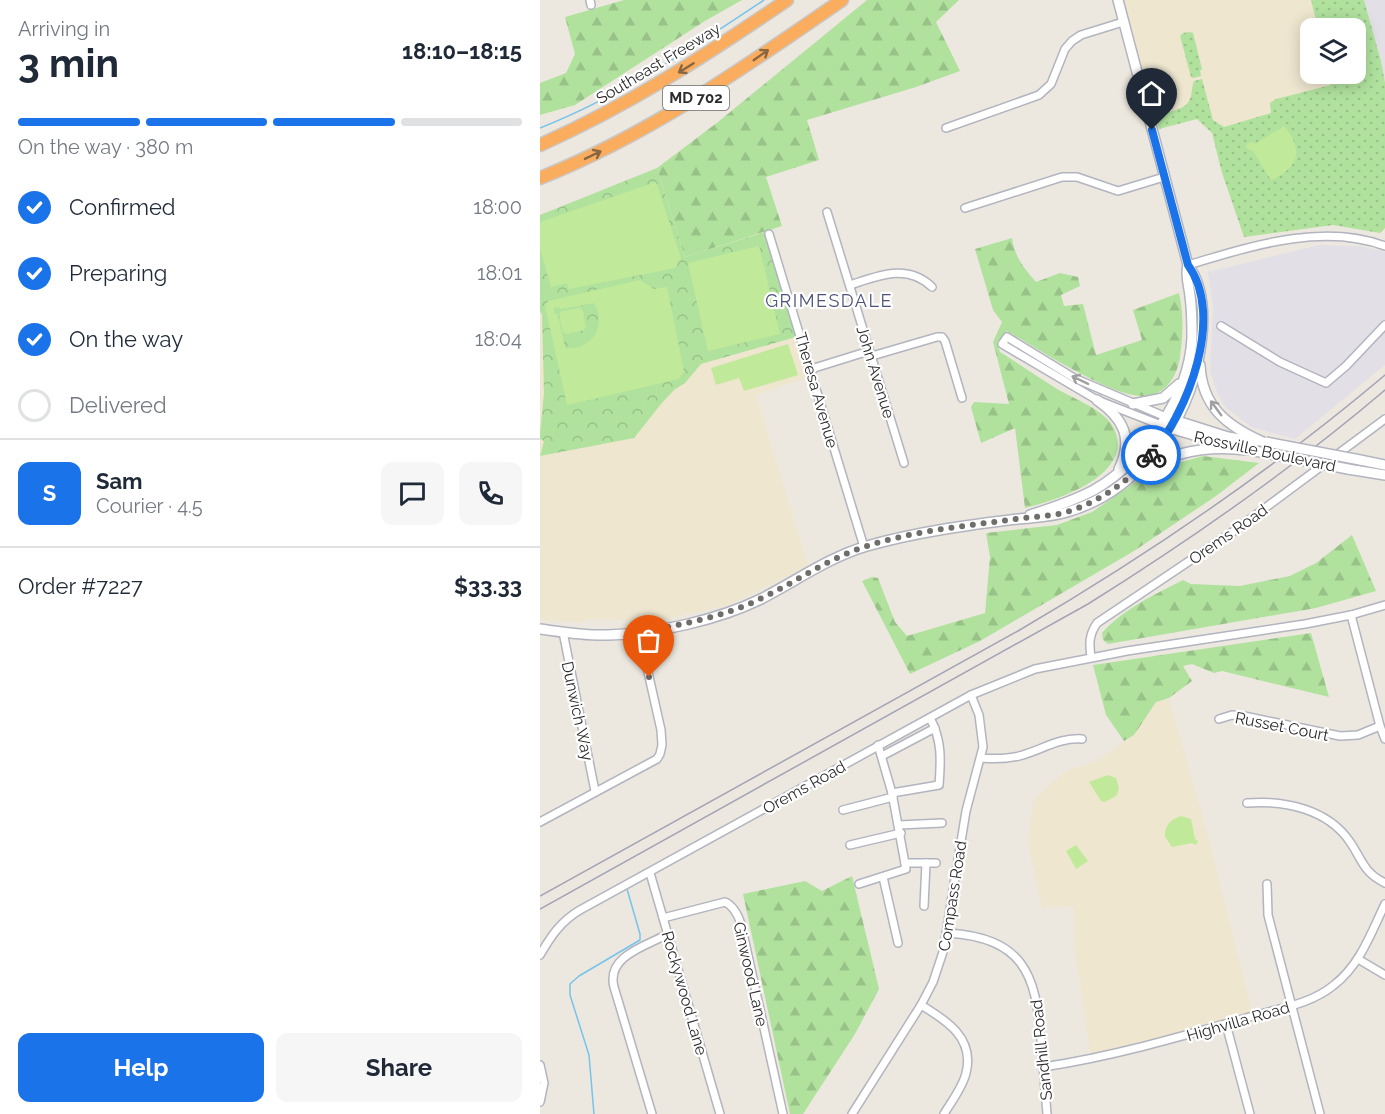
<!DOCTYPE html>
<meta charset="utf-8">
<style>
body{margin:0;font-family:Raleway,sans-serif;background:#f6f6f7;color:#1f2937;height:100vh;display:flex;flex-direction:column;font-size:22px;white-space:nowrap}
*{box-sizing:border-box;margin:0}
p{font-size:20px;color:#747a83}
.icon{flex:none;width:33px;height:33px;fill:none;stroke:currentColor;stroke-width:2;stroke-linecap:round;stroke-linejoin:round}
.map{position:relative;flex:1;overflow:hidden}
.drawer{display:flex;flex-direction:column;background:#fff;width:540px}
.drawer>*{flex:none}
.buttons{position:absolute;left:760px;top:18px;display:grid;gap:12px}
.buttons a{display:grid;place-items:center;width:66px;height:66px;border-radius:12px;background:#fff;box-shadow:0 3px 15px #0003;font-size:30px}
.pin{position:absolute;display:grid;place-items:center;width:51px;height:51px;color:#fff;margin:-62px -26px;border-radius:50% 50% 50% 0;rotate:-45deg;box-shadow:0 0 6px #0007}
.pin .icon{rotate:45deg}
.courier{position:absolute;display:grid;place-items:center;width:60px;height:60px;margin:-30px;border:4px solid #1a73e8;border-radius:50%;background:#fff;color:#222;box-shadow:0 2px 8px #0007}
.summary em{font-style:normal;font-weight:700}
.summary div{display:flex;flex-direction:column-reverse}
.summary{display:flex;align-items:center;justify-content:space-between;height:102px;padding:0 18px}
h1{font-size:39px;font-weight:700;line-height:45px}
.bar{display:grid;grid-template-columns:repeat(4,1fr);gap:9px 6px;align-content:center;height:72px;padding:0 18px}
.bar i{height:8px;border-radius:4px;background:#e0e1e3}
.bar .on{background:#1a73e8}
.bar p{grid-column:span 4}
.line{display:flex;align-items:center;gap:15px;padding:0 18px;border-top:2px solid #e0e1e3}
.line div{flex:1}
.round{display:grid;place-items:center;flex:none;width:63px;height:63px;border-radius:12px;background:#f6f6f7}
ol{padding:0 18px;list-style:none}
li{display:flex;align-items:center;gap:18px;height:66px}
li p{margin-inline-start:auto}
li .icon{padding:6px;border-radius:50%;background:#1a73e8;color:#fff;stroke-width:4}
li:last-child{color:#747a83}
li i{width:33px;height:33px;border:3px solid #e0e1e3;border-radius:50%}
.primary-button{display:flex;gap:12px;margin-top:auto;padding:12px 18px}
.primary-button a{flex:1;height:69px;border-radius:12px;background:#1a73e8;color:#fff;font-size:24px;font-weight:700;line-height:69px;text-align:center}
.primary-button a+a{background:#f6f6f7;color:#1f2937}
main{display:flex;flex:1;min-height:0}
.map>svg:first-child{display:block}
.industrial{fill:#e2dfe6}
.education{fill:#eee6cf;fill-rule:evenodd}
.grass{fill:url(#grass-dots)}
.forest{fill:url(#forest-firs)}
.park{fill:url(#park-crowns)}
.pitch{fill:#c1e99a;fill-rule:evenodd}
.lines{fill:none;stroke-linecap:round;stroke-linejoin:round}
.stream{stroke:#76c3ec;stroke-width:1.5}
.minor-casing{stroke:#b2b4bf;stroke-width:10}
.secondary-casing{stroke:#b2b4bf;stroke-width:12}
.motorway-casing{stroke:#c8c8c8;stroke-width:15}
.minor{stroke:#fff;stroke-width:7}
.secondary{stroke:#fff;stroke-width:9}
.motorway{stroke:#faad5e;stroke-width:12}
.rail{stroke:#a2a3b6;stroke-width:1.5}
.secondary-bridge-casing{stroke:#b2b4bf;stroke-width:12;stroke-linecap:butt}
.secondary-bridge{stroke:#fff;stroke-width:9}
.oneway{stroke:#896642}
.oneway2{stroke:#a0a0a0}
.done{stroke:#706e6b;stroke-width:6;stroke-dasharray:0 10.8}
.route{stroke:#1a73e8;stroke-width:8}
.labels{text-anchor:middle;stroke-width:4.5;stroke-linejoin:round;paint-order:stroke}
.shield{fill:#fff;stroke:#6b6b6b;stroke-width:1.5}
.shield-label{font-size:15px;font-weight:bold;fill:#2c2c2c}
.street-label{font-size:16px;fill:#2c2c2c;stroke:#fff}
.neighbourhood-label{font-size:18px;letter-spacing:1.5px;fill:#4d527c;stroke:#fff}
</style>
<main>
<section class="drawer">
<div class="summary"><div><h1>3 min</h1><p>Arriving in</p></div><em>18:10–18:15</em></div>
<div class="bar"><i class="on"></i><i class="on"></i><i class="on"></i><i></i><p>On the way · 380 m</p></div>
<ol>
<li><svg class="icon" aria-label="check" viewBox="0 0 24 24"><path d="M5 12l5 5 9-10"/></svg>Confirmed<p>18:00</p></li>
<li><svg class="icon" aria-label="check" viewBox="0 0 24 24"><path d="M5 12l5 5 9-10"/></svg>Preparing<p>18:01</p></li>
<li><svg class="icon" aria-label="check" viewBox="0 0 24 24"><path d="M5 12l5 5 9-10"/></svg>On the way<p>18:04</p></li>
<li><i></i>Delivered</li>
</ol>
<div class="line" style="height:108px"><b class="round" style="background:#1a73e8;color:#fff">S</b><div><b>Sam</b><p>Courier · 4.5</p></div><a class="round"><svg class="icon" aria-label="chat" viewBox="0 0 24 24"><path d="M4 5h16v11H9l-5 4z"/></svg></a><a class="round"><svg class="icon" aria-label="phone" viewBox="0 0 24 24"><path d="M5 4h4l2 5-3 2q2 4 5 5l2-3 5 2v4C11 20 4 13 5 4z"/></svg></a></div>
<div class="line" style="height:78px"><div>Order #7227</div><b>$33.33</b></div>
<div class="primary-button"><a>Help</a><a>Share</a></div>
</section>
<div class="map">
<svg width="845" height="1114" viewBox="0 0 845 1114">
<defs>
<pattern id="grass-dots" width="8" height="8" patternUnits="userSpaceOnUse" patternTransform="scale(1.5)"><rect width="8" height="8" fill="#b0e29e"/><path d="M2 2h.1M6 6h.1" fill="none" stroke="#98c288" stroke-width="1.8" stroke-linecap="round"/></pattern>
<pattern id="forest-firs" width="22" height="20" patternUnits="userSpaceOnUse" patternTransform="scale(1.5)"><rect width="22" height="20" fill="#b0e29e"/><path d="M5 1l3.5 6h-7zM16 11l3.5 6h-7z" fill="#98c288"/></pattern>
<pattern id="park-crowns" width="20" height="18" patternUnits="userSpaceOnUse" patternTransform="scale(1.5)"><rect width="20" height="18" fill="#b0e29e"/><path d="M2 6a3 3 0 1 1 6 0M12 15a3 3 0 1 1 6 0" fill="none" stroke="#98c288"/></pattern>
</defs>
<rect width="100%" height="100%" fill="#ede8df"/>
<g class="industrial">
<polygon points="824,0 845,0 845,83 841,61"/>
<polygon points="779,245 820,246 845,252 845,365 755,439 711,427 684,406 676,390 670,371 673,305 668,272"/>
</g>
<g class="education">
<path d="M 577,0 L 824,0 L 841,61 L 845,83 L 845,228 L 840,233 L 793,225 L 704,237 L 682,173 L 672,133 L 657,119 L 612,130 ZM 771,28 L 816,28 L 816,74 L 771,74 Z"/>
<polygon points="195,122 225,232 269,377 216,395 268,566 189,605 112,622 91,625 89,620 45,619 44,623 0,620 0,215 151,156"/>
<polygon points="629,698 668,836 713,1016 551,1060 535,952 533,906 502,908 488,843 493,801 524,772 558,760 594,735 616,702"/>
</g>
<g class="grass">
<path d="M 771,0 L 824,0 L 841,61 L 845,83 L 845,228 L 840,233 L 793,225 L 704,237 L 682,173 L 672,133 L 657,119 L 619,129 C 612,109 637,114 647,104 C 653,97 651,89 654,81 L 662,79 L 673,120 L 684,127 L 731,113 L 730,103 L 736,99 L 791,85 L 790,74 L 816,74 L 816,28 L 778,28 Z"/>
<polygon points="650,32 653,33 662,69 660,71 661,76 653,78 651,77 640,36 643,33"/>
</g>
<g class="forest">
<polygon points="84,0 202,0 165,21 35,105 0,115 0,83 26,73 35,54 25,17"/>
<polygon points="327,0 419,0 396,22 420,71 376,87 267,120 279,160 226,177 242,226 145,257 117,168 178,122"/>
<path d="M 472,238 C 475,257 483,267 496,282 L 520,273 L 538,277 L 540,286 L 521,295 L 524,306 L 543,304 L 556,355 L 602,340 L 593,310 L 639,293 C 644,315 643,335 640,357 C 637,377 625,396 603,396 C 571,397 497,348 467,331 L 457,342 L 460,352 C 479,364 498,377 517,389 C 533,398 552,405 565,417 C 573,424 578,434 578,445 C 576,481 514,501 485,508 L 475,428 L 441,443 L 431,407 L 434,402 L 469,404 L 453,342 L 462,322 L 453,310 L 435,249 Z"/>
<polygon points="663,456 719,463 676,496 594,551 440,641 370,674 322,581 332,577 338,578 355,622 367,636 445,613 450,557 446,533 517,525 552,512 606,475 627,466"/>
<path d="M 812,535 L 836,591 L 776,608 L 568,644 L 563,640 L 562,633 C 583,609 616,594 643,580 L 651,584 L 700,586 L 750,576 L 776,563 Z"/>
<polygon points="771,633 789,697 682,671 674,673 652,664 643,666 652,681 629,698 616,702 594,735 584,741 566,715 553,665"/>
<polygon points="312,876 339,989 315,1034 263,1114 250,1114 203,894 265,881 282,891"/>
</g>
<polygon class="park" points="117,168 145,257 225,232 256,337 161,364 145,383 134,390 121,404 94,438 0,456 4,441 0,439 0,434 4,393 2,315 0,311 0,215"/>
<g class="pitch">
<path d="M 744,126 C 764,150 759,168 731,180 L 713,151 L 706,148 L 707,144 L 712,142 L 715,144 Z"/>
<polygon points="116,182 141,258 135,268 29,289 27,283 11,287 0,248 0,222"/>
<polygon points="219,246 240,334 168,351 148,263"/>
<path d="M 100,280 L 114,289 L 127,287 L 144,371 L 139,379 L 27,405 L 5,306 L 8,301 ZM 54,303 C 68,326 51,351 25,348 L 18,315 L 14,313 L 14,308 L 18,307 L 21,309 Z"/>
<polygon points="40,308 43,311 46,327 44,330 27,334 23,332 19,315 22,311"/>
<polygon points="248,344 258,375 204,391 199,378 176,385 171,368"/>
<polygon points="568,775 576,778 579,789 576,796 565,802 561,801 549,782"/>
<path d="M 641,816 L 651,819 L 655,839 L 658,841 L 656,845 L 652,843 L 632,847 L 625,837 C 624,826 631,819 641,816 Z"/>
<polygon points="536,845 548,861 536,869 526,851"/>
</g>
<g class="lines">
<g class="stream">
<path d="M 0,128 C 81,96 152,48 224,0"/>
<polyline points="54,1114 49,1055 30,995 30,984 39,976 100,940 100,934 87,889"/>
</g>
<defs>
<g id="minor">
<polyline points="50,0 51,5"/>
<polyline points="406,128 499,95 511,84 525,49 532,41 541,35 583,22"/>
<polyline points="425,208 522,177 537,177 578,191 624,177"/>
<polyline points="287,212 364,463"/>
<polyline points="229,234 324,547"/>
<path d="M 648,265 C 709,247 782,222 845,246"/>
<path d="M 310,285 C 338,276 367,263 392,287"/>
<polyline points="681,326 740,362 786,383 806,366 845,325"/>
<polyline points="332,356 397,337 402,337 405,341 422,398"/>
<polyline points="271,369 329,351"/>
<polyline points="621,425 557,400 462,344 467,337 534,378 626,417"/>
<polyline points="811,615 840,726 845,739"/>
<polyline points="23,632 55,791"/>
<path d="M 551,657 C 549,643 549,635 557,623 L 694,531 L 845,419"/>
<polyline points="679,719 692,715 704,716 800,736 818,735 840,726"/>
<polyline points="342,756 395,728"/>
<path d="M 441,758 C 454,759 466,759 479,756 C 500,751 519,737 542,739"/>
<path d="M 352,793 L 399,785 C 401,760 402,740 390,718"/>
<path d="M 707,803 C 744,800 788,809 810,842 C 823,861 823,872 845,883"/>
<polyline points="303,810 353,797"/>
<polyline points="0,822 117,759 120,754 122,745 121,730 99,632"/>
<polyline points="359,825 402,823"/>
<polyline points="310,845 361,833"/>
<polyline points="365,863 396,863"/>
<polyline points="110,873 180,1114"/>
<polyline points="343,877 358,943"/>
<polyline points="319,884 366,869 352,793 338,745"/>
<polyline points="727,884 728,915 780,1114"/>
<polyline points="384,906 386,863"/>
<path d="M 123,918 L 185,902 C 194,906 198,915 201,924 L 243,1114"/>
<path d="M 408,933 C 482,938 496,972 501,1040 C 503,1065 505,1089 507,1114"/>
<path d="M 0,955 C 11,936 21,921 40,910 L 431,695 L 495,669 L 587,651 L 765,624 L 811,615 L 845,605"/>
<polyline points="818,959 845,975"/>
<path d="M 381,1005 C 406,1020 435,1038 426,1073 C 423,1087 411,1102 404,1114"/>
<polyline points="686,1024 710,1114"/>
<polyline points="0,1065 4,1083 0,1102"/>
<path d="M 503,1067 C 575,1056 643,1036 713,1016 C 741,1008 771,1004 794,985 C 820,965 831,933 845,904"/>
<path d="M 112,1114 L 74,987 C 66,956 106,946 128,934"/>
<polyline points="312,1114 381,1005 393,982 403,952 426,811 443,747 439,715 431,695"/>
</g>
<g id="secondary">
<path d="M 660,365 C 662,407 687,426 723,442"/>
<path d="M 557,400 C 583,418 594,438 579,469"/>
<polyline points="593,404 623,398 639,384"/>
<polyline points="631,419 688,437 716,442"/>
<polyline points="626,427 685,444"/>
<polyline points="820,460 845,465"/>
<polyline points="808,469 845,475"/>
<path d="M 600,471 C 634,451 669,445 707,450"/>
<path d="M 490,515 C 512,508 533,501 554,490 C 604,461 649,397 652,338 C 652,324 652,310 650,296 C 649,286 645,275 648,265"/>
<path d="M 0,629 C 22,632 45,636 68,635 C 116,634 178,620 221,599 C 256,581 289,557 327,546 C 376,532 428,525 478,519 C 495,517 511,517 527,512 C 593,493 642,431 657,366 C 664,334 668,292 648,265 L 578,0"/>
</g>
<g id="motorway">
<path d="M 0,145 C 91,104 165,56 247,0"/>
<path d="M 0,178 C 110,134 205,67 302,0"/>
</g>
</defs>
<use href="#minor" class="minor-casing"/>
<use href="#secondary" class="secondary-casing"/>
<use href="#motorway" class="motorway-casing"/>
<use href="#minor" class="minor"/>
<use href="#secondary" class="secondary"/>
<use href="#motorway" class="motorway"/>
<g class="rail">
<path d="M 0,896 L 478,631 C 608,555 730,472 845,375"/>
<path d="M 0,909 L 548,604 C 652,539 752,469 845,390"/>
</g>
<defs>
<g id="secondary-bridge">
<polyline points="726,442 820,460"/>
<polyline points="715,451 808,469"/>
</g>
</defs>
<use href="#secondary-bridge" class="secondary-bridge-casing"/>
<use href="#secondary-bridge" class="secondary-bridge"/>
</g>
<defs><path id="oneway-shaft" d="M-6 0H5M1.5-3L5.5 0L1.5 3" fill="none" stroke-width="1.6" stroke-linecap="round" stroke-linejoin="round" transform="scale(1.5)"/></defs>
<g class="oneway">
<use href="#oneway-shaft" transform="translate(221 55) rotate(-35)"/>
<use href="#oneway-shaft" transform="translate(146 68) rotate(148)"/>
<use href="#oneway-shaft" transform="translate(53 155) rotate(-26)"/>
</g>
<g class="oneway2">
<use href="#oneway-shaft" transform="translate(540 380) rotate(-154)"/>
<use href="#oneway-shaft" transform="translate(676 408) rotate(-126)"/>
</g>
<g class="lines">
<path class="done" d="M 109,677 L 99,632 C 141,625 184,617 222,598 C 256,582 287,559 324,547 C 372,531 425,526 476,519 C 494,516 512,517 530,511 C 562,500 589,481 611,455"/>
<path class="route" d="M 611,455 C 648,412 685,316 648,265 L 612,130"/>
</g>
<g class="labels">
<rect class="shield" x="123" y="86" width="66" height="24" rx="4.5"/>
<g class="shield-label">
<text x="156" y="103">MD 702</text>
</g>
<g class="street-label">
<text transform="translate(118 63) rotate(-31)" y="6">Southeast Freeway</text>
<text transform="translate(336 372) rotate(73)" y="6">John Avenue</text>
<text transform="translate(277 390) rotate(74)" y="6">Theresa Avenue</text>
<text transform="translate(725 451) rotate(12)" y="6">Rossville Boulevard</text>
<text transform="translate(688 534) rotate(-35)" y="6">Orems Road</text>
<text transform="translate(38 711) rotate(78)" y="6">Dunwich Way</text>
<text transform="translate(742 726) rotate(11)" y="6">Russet Court</text>
<text transform="translate(264 787) rotate(-29)" y="6">Orems Road</text>
<text transform="translate(412 896) rotate(-81)" y="6">Compass Road</text>
<text transform="translate(211 974) rotate(77)" y="6">Ginwood Lane</text>
<text transform="translate(145 993) rotate(74)" y="6">Rockywood Lane</text>
<text transform="translate(698 1021) rotate(-16)" y="6">Highvilla Road</text>
<text transform="translate(501 1050) rotate(-96)" y="6">Sandhill Road</text>
</g>
<g class="neighbourhood-label">
<text x="289" y="307">GRIMESDALE</text>
</g>
</g>
</svg>
<div class="buttons">
<a><svg class="icon" aria-label="layers" viewBox="0 0 24 24"><path d="M12 4l9 5-9 5-9-5zM3 14l9 5 9-5"/></svg></a>
</div>
<div class="pin" style="left:109px;top:677px;background:#ea580c"><svg class="icon" aria-label="bag" viewBox="0 0 24 24"><path d="M5 8h14l-1 12H6zM9 8a3 3 0 0 1 6 0"/></svg></div>
<div class="pin" style="left:612px;top:130px;background:#1f2937"><svg class="icon" aria-label="home" viewBox="0 0 24 24"><path d="M3 11l9-7 9 7M6 9v11h12V9"/></svg></div>
<div class="courier" style="left:611px;top:455px"><svg class="icon" aria-label="bike" viewBox="0 0 24 24"><circle cx="6" cy="16" r="4"/><circle cx="18" cy="16" r="4"/><path d="M6 16l4-8h5l3 8M10 8l3 8H6M13 5h3"/></svg></div>
</div>
</main>
